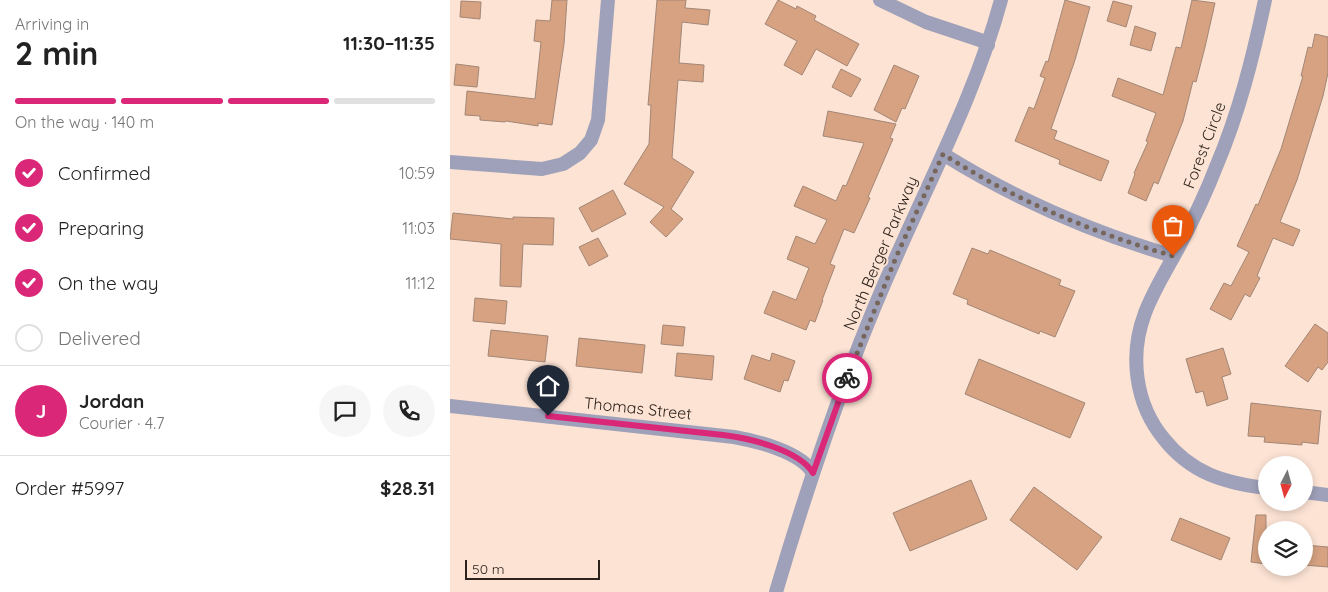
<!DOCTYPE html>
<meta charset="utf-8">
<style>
body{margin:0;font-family:Quicksand,sans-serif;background:#f6f6f6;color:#222;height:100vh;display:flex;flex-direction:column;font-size:19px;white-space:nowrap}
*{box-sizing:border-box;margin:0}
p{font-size:16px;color:#767676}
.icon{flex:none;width:28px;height:28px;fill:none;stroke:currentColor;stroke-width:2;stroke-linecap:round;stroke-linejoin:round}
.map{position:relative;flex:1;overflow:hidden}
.drawer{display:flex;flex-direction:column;background:#fff;width:450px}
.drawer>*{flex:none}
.needle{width:32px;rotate:186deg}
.buttons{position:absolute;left:808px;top:456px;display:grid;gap:10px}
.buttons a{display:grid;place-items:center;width:55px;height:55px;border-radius:50%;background:#fff;box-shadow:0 2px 8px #0003;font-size:25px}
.scale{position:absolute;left:15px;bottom:12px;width:135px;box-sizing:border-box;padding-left:5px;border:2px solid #2e231c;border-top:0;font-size:14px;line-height:18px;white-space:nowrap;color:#2e231c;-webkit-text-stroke:4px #fce3d4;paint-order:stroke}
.pin{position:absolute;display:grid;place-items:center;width:42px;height:42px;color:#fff;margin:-51px -21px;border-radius:50% 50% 50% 0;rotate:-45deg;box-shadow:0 0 5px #0007}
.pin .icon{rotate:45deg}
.courier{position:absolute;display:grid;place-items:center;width:50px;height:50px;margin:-25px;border:4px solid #db2777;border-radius:50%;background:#fff;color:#222;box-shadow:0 1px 6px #0007}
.overview em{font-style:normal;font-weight:800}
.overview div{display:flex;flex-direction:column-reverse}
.overview{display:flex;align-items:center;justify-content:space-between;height:85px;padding:0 15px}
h1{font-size:32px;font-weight:800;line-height:38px}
.bar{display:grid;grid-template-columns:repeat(4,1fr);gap:8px 5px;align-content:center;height:60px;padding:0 15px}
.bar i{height:6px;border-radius:4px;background:#e0e0e0}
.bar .selected{background:#db2777}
.bar p{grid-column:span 4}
.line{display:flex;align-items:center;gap:12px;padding:0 15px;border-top:1px solid #e0e0e0}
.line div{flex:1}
.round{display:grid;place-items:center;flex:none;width:52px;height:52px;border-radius:26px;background:#f6f6f6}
ol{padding:0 15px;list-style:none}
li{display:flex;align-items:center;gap:15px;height:55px}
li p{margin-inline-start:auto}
li .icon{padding:5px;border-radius:50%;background:#db2777;color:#fff;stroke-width:4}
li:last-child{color:#767676}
li i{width:28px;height:28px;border:2px solid #e0e0e0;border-radius:50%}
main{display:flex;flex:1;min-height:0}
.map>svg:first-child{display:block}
.building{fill:#d6a282;stroke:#a38675}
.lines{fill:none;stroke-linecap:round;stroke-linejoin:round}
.minor{stroke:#9ea1b9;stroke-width:14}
.done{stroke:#76665c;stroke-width:5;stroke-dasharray:0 9}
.route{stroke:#db2777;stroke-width:6}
.labels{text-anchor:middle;stroke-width:4;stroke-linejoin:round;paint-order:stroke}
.street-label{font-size:16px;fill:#2e231c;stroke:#fce3d4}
</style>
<main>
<section class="drawer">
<div class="overview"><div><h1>2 min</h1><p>Arriving in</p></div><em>11:30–11:35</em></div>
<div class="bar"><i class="selected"></i><i class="selected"></i><i class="selected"></i><i></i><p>On the way · 140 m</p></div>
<ol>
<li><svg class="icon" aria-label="check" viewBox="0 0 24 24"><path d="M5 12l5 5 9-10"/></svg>Confirmed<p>10:59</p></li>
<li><svg class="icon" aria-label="check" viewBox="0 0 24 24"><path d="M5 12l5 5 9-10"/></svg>Preparing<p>11:03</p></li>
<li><svg class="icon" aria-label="check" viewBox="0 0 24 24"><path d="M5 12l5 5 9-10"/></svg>On the way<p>11:12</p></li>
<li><i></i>Delivered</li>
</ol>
<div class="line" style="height:90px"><b class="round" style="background:#db2777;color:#fff">J</b><div><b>Jordan</b><p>Courier · 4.7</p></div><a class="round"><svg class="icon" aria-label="chat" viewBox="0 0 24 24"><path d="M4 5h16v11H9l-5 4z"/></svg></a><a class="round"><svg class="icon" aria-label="phone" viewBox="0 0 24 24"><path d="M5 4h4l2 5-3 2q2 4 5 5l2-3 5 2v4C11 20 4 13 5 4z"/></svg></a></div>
<div class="line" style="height:65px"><div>Order #5997</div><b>$28.31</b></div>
</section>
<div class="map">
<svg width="878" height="592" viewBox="0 0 878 592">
<rect width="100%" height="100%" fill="#fce3d4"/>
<g class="building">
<polygon points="102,0 117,0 114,44 102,125 88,123 88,126 56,121 55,122 30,120 30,116 15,115 17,91 85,99 91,42 84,41 86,20 100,21"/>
<polygon points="207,0 236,0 235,8 260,10 258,25 232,22 229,63 254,65 253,82 228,80 222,158 244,172 221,209 233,219 216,237 200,222 214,207 174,184 199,144 201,105 198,105"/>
<polygon points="328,0 346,9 347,6 366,16 364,20 409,44 397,66 366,49 352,75 334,65 347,41 315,24"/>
<polygon points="615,0 640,7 625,60 601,129 607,131 604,139 659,161 651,181 609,164 610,160 565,141 579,107 584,109 595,78 590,76 596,61 598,62"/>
<polygon points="742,0 765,3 755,47 746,82 743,81 733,121 708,184 704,182 696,201 678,193 685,174 684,173 698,142 696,141 706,113 662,96 668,78 713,95 726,47 731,48"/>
<polygon points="11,1 31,2 30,19 10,17"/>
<polygon points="663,1 682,6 676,27 657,21"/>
<polygon points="685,26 706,33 701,51 680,45"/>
<polygon points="865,34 878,37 878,73 873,96 847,180 830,222 850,230 843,246 823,238 807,276 810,278 800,297 795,294 781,320 760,309 774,283 781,286 799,252 787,246 806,204 808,205 831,149 853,76 851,76 858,47 862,48"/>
<polygon points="6,64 29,67 27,87 4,85"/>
<polygon points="444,65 469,76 455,109 452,108 446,122 424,110"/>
<polygon points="391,69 411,79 401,97 382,87"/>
<polygon points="378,111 446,124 440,138 443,139 418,197 420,198 404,233 394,229 380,264 385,266 372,300 373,300 365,322 360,320 356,330 314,313 323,291 346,300 359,268 337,259 346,236 365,244 377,220 344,206 353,186 386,201 393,185 396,186 414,143 373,136"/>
<polygon points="163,190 176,214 142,232 129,208"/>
<polygon points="3,213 63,219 63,217 104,218 103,245 73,244 71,287 50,286 51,244 0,239"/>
<polygon points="148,238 158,256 139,266 129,247"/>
<polygon points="522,248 538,254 540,250 611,280 609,285 625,291 605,337 590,331 589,334 555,320 517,304 518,300 503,294"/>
<polygon points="25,298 57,301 55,324 23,321"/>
<polygon points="865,324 878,333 878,362 872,370 868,367 858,382 835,366"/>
<polygon points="213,325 235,327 233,346 211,344"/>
<polygon points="41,330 98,336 95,362 38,356"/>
<polygon points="129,338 195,345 192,373 126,366"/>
<polygon points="773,348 781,374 772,377 778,399 757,406 753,391 746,393 736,359"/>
<polygon points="227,353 264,356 262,380 225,376"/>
<polygon points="322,353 345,361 338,381 334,380 330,392 294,379 302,355 320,361"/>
<polygon points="529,359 635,403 620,438 515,394"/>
<polygon points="801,403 871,411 868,444 852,442 852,445 814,442 815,437 798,436"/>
<polygon points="521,480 537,519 460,551 443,513"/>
<polygon points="584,487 652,537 627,570 560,520"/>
<polygon points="806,515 816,515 816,564 801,562"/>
<polygon points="730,518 780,538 771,560 721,540"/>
<polygon points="854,545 878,547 878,567 854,565"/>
</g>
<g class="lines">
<g class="minor">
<polyline points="430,0 476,22 530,40 538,45"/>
<path d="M 815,0 C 803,57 789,113 766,167 C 756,193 744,218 731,243 C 719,266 704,289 695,313 C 679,355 685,404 714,439 C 741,473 774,483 816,488"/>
<path d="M 493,154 C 565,199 641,232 723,256"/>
<polyline points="0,162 92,169 113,164 130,153 141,140 148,120 158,0"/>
<path d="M 0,406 L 284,437 C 307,441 351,452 363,473"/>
<polyline points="854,492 878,495"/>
<path d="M 326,592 C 360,477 398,363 447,255 C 484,171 527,89 551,0"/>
</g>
</g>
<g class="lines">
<path class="done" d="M 397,378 L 447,255 L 493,154 C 565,200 641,232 723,256"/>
<path class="route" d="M 98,416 L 273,435 C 299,438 349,450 363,473 L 397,378"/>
</g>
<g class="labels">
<g class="street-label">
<text transform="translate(754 145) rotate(-69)" y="6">Forest Circle</text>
<text transform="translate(430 253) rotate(-67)" y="6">North Berger Parkway</text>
<text transform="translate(188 408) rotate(6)" y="6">Thomas Street</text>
</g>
</g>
</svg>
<div class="buttons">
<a><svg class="needle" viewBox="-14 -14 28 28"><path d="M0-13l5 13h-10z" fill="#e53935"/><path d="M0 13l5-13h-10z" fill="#767676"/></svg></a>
<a><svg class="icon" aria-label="layers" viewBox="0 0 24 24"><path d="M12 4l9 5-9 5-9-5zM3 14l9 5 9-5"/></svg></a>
</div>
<div class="scale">50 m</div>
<div class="pin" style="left:723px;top:256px;background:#ea580c"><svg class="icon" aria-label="bag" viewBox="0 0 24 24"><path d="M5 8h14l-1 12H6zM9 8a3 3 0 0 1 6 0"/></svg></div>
<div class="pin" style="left:98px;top:416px;background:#1f2937"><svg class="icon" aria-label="home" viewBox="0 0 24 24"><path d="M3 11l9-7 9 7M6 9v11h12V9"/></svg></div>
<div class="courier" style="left:397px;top:378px"><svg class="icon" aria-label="bike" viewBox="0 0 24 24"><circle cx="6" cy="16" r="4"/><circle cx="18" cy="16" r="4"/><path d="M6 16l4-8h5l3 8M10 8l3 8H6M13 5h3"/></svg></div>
</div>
</main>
